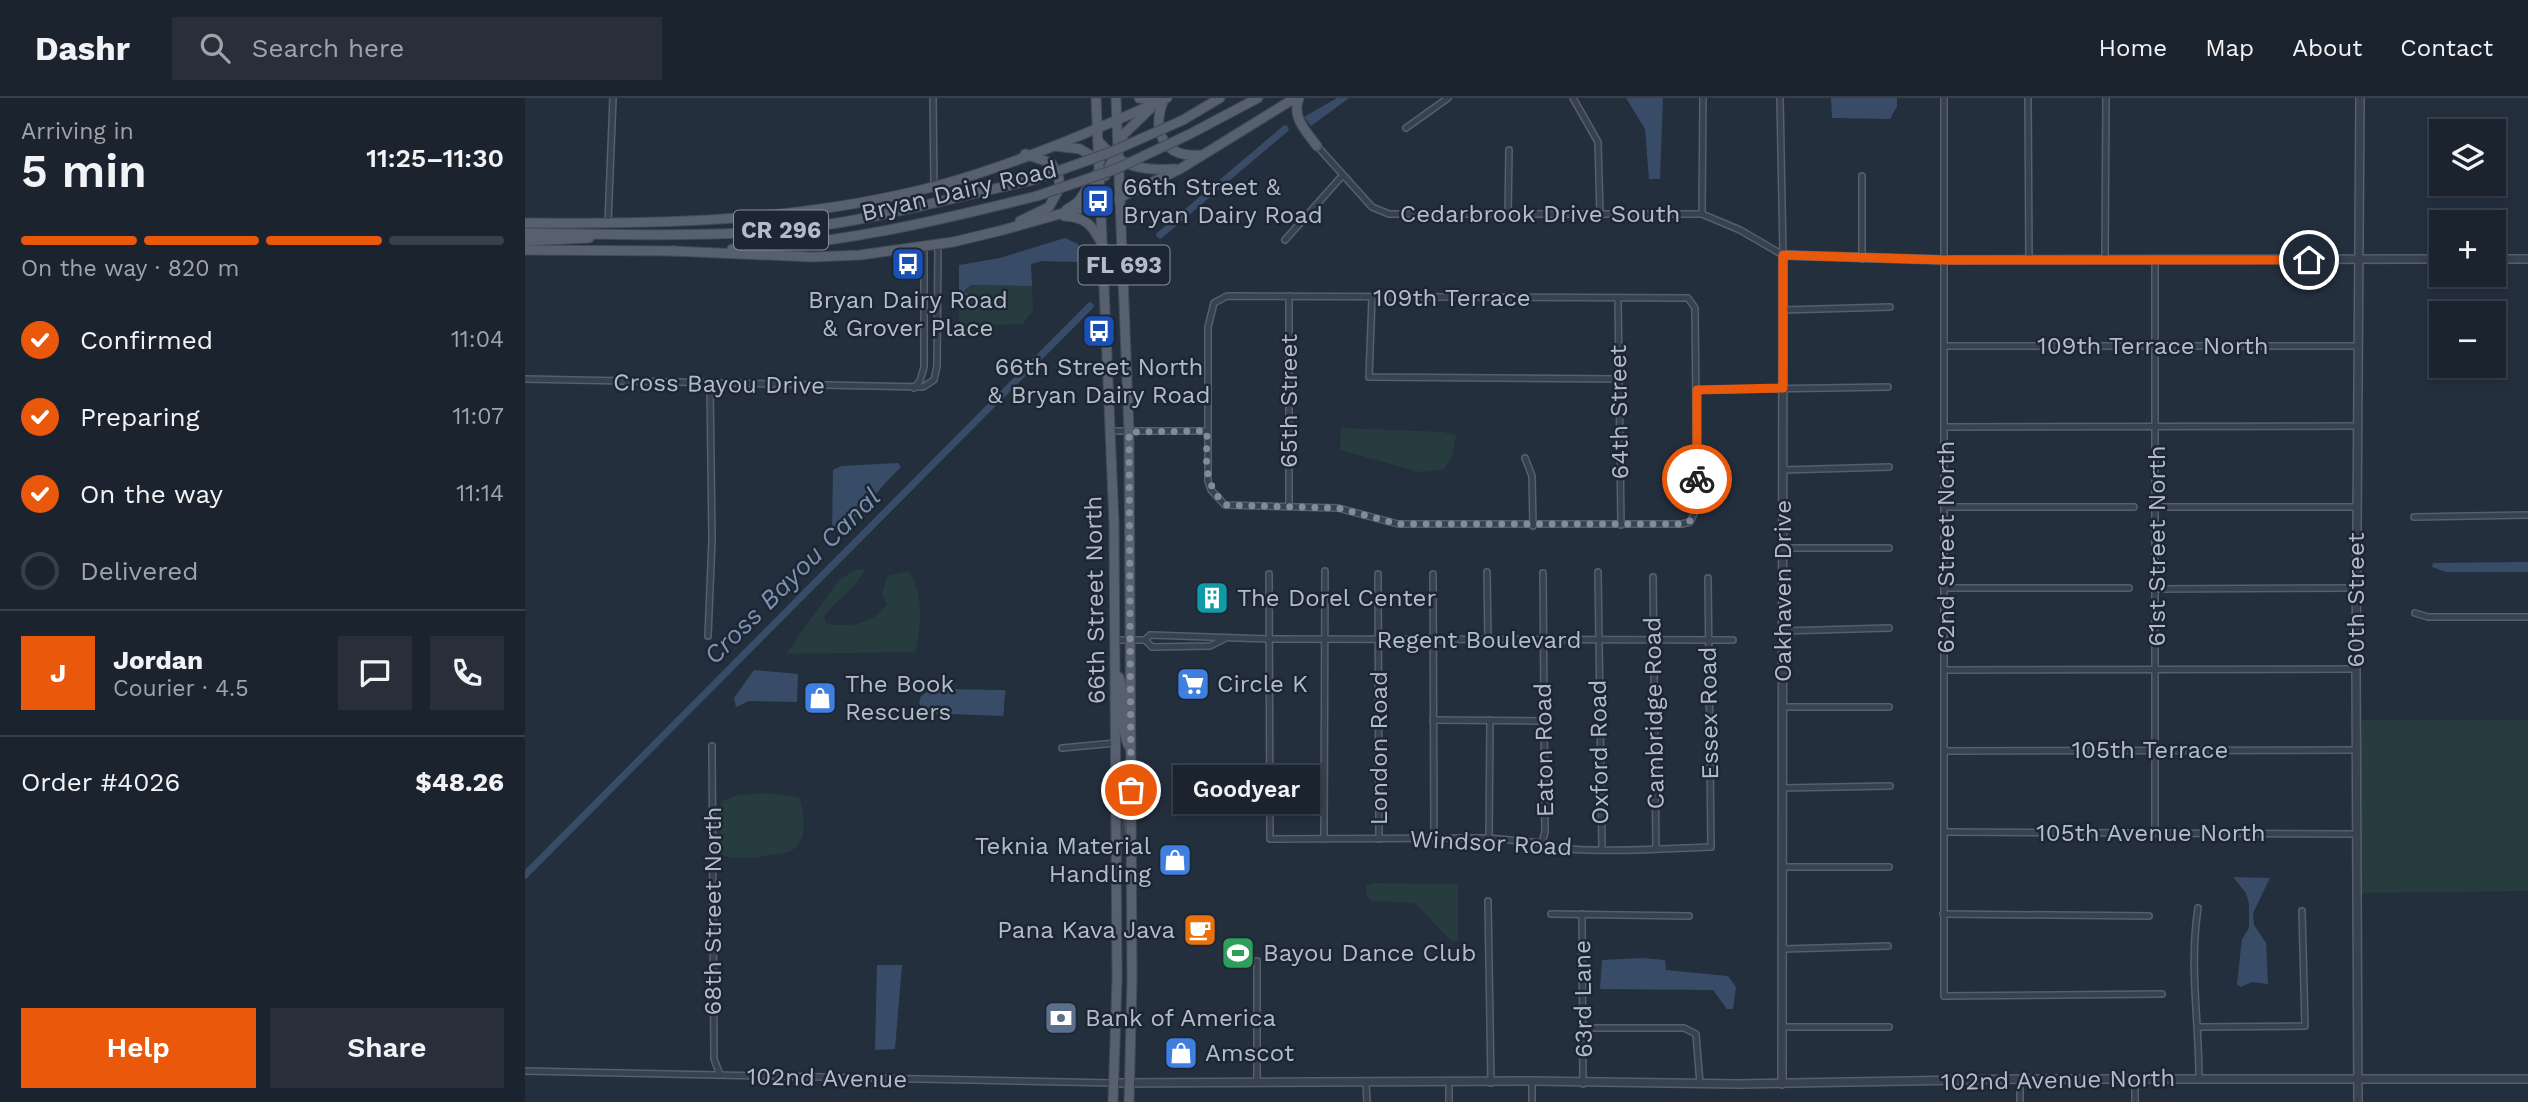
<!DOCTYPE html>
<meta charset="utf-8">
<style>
body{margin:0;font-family:"Work Sans",sans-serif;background:#282f3a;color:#f1f3f6;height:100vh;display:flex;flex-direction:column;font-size:26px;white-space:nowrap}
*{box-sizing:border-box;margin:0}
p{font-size:23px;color:#a0a4aa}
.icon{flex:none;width:38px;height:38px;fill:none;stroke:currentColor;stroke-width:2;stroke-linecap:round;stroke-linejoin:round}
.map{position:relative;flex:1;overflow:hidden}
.side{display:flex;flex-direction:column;background:#1b232e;width:525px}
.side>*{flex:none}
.tools{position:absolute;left:1904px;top:21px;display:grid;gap:14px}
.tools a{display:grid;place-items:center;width:77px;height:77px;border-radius:0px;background:#1b232e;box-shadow:0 4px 10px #0003,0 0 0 2px #39404a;font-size:35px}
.pin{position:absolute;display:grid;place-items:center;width:60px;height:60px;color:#fff;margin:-30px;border:4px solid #fff;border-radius:50%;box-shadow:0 2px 7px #0007}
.courier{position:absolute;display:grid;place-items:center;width:70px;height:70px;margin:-35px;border:5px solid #ea580c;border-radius:50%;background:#fff;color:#222;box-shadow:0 2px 9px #0007}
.bubble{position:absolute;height:49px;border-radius:0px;background:#1b232e;box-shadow:0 4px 10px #0003,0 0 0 2px #39404a;font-size:23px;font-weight:600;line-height:49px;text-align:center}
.overview em{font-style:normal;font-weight:600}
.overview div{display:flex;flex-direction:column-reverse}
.overview{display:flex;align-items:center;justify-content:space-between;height:119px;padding:0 21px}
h1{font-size:46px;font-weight:600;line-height:52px}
.bar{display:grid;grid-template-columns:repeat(4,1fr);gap:10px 7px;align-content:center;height:84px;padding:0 21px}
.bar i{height:9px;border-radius:5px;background:#39404a}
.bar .on{background:#ea580c}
.bar p{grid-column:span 4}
.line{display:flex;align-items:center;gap:18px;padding:0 21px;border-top:2px solid #39404a}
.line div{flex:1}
.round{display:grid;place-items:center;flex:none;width:74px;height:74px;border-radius:0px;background:#282f3a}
ol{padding:0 21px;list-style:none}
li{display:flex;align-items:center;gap:21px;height:77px}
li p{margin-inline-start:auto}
li .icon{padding:7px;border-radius:50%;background:#ea580c;color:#fff;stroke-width:4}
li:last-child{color:#a0a4aa}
li i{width:38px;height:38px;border:4px solid #39404a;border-radius:50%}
.primary-button{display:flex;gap:14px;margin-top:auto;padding:14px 21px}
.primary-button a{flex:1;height:80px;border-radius:0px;background:#ea580c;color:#fff;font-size:28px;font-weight:600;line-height:80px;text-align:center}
.primary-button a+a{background:#282f3a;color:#f1f3f6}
header{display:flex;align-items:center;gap:42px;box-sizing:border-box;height:98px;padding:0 35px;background:#1b232e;border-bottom:2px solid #39404a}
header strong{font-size:33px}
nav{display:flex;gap:38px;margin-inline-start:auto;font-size:24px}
.search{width:490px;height:63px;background:#282f3a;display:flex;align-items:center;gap:18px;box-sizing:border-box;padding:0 24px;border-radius:0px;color:#a0a4aa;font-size:26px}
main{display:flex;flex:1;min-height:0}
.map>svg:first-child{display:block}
.green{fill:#263c3f}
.water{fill:#394c67}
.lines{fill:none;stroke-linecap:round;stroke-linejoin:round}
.canal{stroke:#394c67;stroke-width:7}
.minor-casing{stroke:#565f6c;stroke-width:8}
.tertiary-casing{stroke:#565f6c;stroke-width:10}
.primary-casing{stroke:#414a57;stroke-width:11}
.minor{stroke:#38414e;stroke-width:5}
.tertiary{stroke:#38414e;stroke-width:7}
.primary{stroke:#56606e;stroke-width:9}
.primary-bridge-casing{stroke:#414a57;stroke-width:11;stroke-linecap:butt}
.primary-bridge{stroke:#56606e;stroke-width:9}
.done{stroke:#828b98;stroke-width:7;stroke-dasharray:0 12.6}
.route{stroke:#ea580c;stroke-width:9}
.labels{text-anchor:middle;stroke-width:5;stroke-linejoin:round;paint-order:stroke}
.shield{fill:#1d2633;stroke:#878f9c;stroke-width:2}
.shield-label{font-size:23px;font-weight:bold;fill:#b4bcc9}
.poi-label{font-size:24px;fill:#b4bcc9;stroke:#1d2633;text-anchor:start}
.street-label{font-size:24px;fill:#b4bcc9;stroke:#1d2633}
.water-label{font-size:26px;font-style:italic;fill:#7c92b1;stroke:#1d2633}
</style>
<header>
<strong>Dashr</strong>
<div class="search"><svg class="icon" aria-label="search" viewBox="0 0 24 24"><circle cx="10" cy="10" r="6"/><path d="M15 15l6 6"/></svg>Search here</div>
<nav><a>Home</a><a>Map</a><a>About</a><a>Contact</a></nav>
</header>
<main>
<section class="side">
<div class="overview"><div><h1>5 min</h1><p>Arriving in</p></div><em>11:25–11:30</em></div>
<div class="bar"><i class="on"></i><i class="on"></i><i class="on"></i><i></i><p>On the way · 820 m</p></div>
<ol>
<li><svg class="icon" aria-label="check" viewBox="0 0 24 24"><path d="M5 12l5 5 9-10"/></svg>Confirmed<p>11:04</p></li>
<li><svg class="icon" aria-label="check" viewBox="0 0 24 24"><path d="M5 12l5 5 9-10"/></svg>Preparing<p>11:07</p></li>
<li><svg class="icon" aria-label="check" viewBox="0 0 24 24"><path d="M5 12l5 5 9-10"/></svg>On the way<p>11:14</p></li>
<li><i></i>Delivered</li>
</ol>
<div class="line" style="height:126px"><b class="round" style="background:#ea580c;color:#fff">J</b><div><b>Jordan</b><p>Courier · 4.5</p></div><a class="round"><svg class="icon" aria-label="chat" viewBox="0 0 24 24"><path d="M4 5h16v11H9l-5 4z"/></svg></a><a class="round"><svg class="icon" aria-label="phone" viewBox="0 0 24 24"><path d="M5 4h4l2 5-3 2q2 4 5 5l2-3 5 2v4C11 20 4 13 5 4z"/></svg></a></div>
<div class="line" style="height:91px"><div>Order #4026</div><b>$48.26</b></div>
<div class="primary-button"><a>Help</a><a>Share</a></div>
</section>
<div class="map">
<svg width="2003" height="1004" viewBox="0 0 2003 1004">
<rect width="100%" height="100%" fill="#242f3e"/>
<g class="green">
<polygon points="445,187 507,188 508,213 498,226 434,228 434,196 437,199"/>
<polygon points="816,330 918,334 931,337 927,359 918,372 895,374 815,352"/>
<path d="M 340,471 C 332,491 311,501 299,519 L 301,526 C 326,529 345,527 362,507 L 357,496 L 362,478 L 384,473 C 399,498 397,527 390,554 L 261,556 L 313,483 L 330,472 Z"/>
<polygon points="1834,622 2003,622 2003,793 1836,795"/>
<path d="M 241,695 L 274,699 C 279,712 283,740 270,750 C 263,756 253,756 244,757 C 226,761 208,763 191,754 L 194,710 L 197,703 L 213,697 Z"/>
<polygon points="847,785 933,786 933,843 926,843 890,805 847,803 842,798 841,788"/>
</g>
<g class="water">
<polygon points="812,0 824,0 786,28 779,19"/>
<polygon points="1101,0 1138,0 1135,81 1124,81 1120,31"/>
<polygon points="1306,0 1372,0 1372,8 1365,21 1307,20"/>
<polygon points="540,140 553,146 556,157 553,164 517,163 506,166 507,188 446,187 439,193 445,198 434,196 434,167 475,160"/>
<path d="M 373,365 L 376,369 C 352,391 337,419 307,435 L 308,372 L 316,368 Z"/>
<polygon points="2003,464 2003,474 1921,474 1907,469 1908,465"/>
<polygon points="229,572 273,576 272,604 224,603 211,609 209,600"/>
<path d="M 406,591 L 478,592 L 481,593 C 478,602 480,611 478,618 L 399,615 L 394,604 L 396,598 Z"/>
<polygon points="1708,779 1745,780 1728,815 1729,827 1741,845 1743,886 1727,884 1716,889 1712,886 1717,841 1724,830 1724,806 1721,795"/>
<polygon points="1117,860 1140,862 1141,872 1203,878 1211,889 1208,911 1202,911 1188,892 1075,891 1077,862"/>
<polygon points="352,867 377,867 370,951 350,952"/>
</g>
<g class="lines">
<g class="canal">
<polyline points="635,137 760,31"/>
<polyline points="0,777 565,208"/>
</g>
<defs>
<g id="minor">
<polyline points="408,0 409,88"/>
<polyline points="1048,0 1073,44 1075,116"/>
<polyline points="1255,0 1258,157"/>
<polyline points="1419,0 1419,898 1637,896"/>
<polyline points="1503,0 1504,161"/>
<polyline points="881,30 923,0"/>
<polyline points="792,48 847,109 864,116 1177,116 1215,132 1258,157"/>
<polyline points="983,116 984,52"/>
<polyline points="1177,116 1178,0"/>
<polyline points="83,125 88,0"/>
<polyline points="760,142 817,78"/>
<polyline points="1337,161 1337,78"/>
<polyline points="1580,161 1581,0"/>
<polyline points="1630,161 1630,735"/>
<polygon points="702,198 1163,200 1170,210 1172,410 1165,424 1157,426 873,426 813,410 700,407 686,392 683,383 683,229 689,205"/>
<polyline points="847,200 844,279 1093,281"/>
<polyline points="1093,200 1096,427"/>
<polyline points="1258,212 1365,209"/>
<polyline points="1421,248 1834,248"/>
<polyline points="0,281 398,289 409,282 412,268 413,146"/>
<polyline points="389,290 395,283 399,269 399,148"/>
<polyline points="1172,292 1363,289"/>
<polyline points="1421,329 1832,328"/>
<polyline points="585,333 682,333"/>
<polyline points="1000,360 1007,378 1008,428"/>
<polyline points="1258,372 1364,369"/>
<polyline points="764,408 764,198"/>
<polyline points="1420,409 1609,409"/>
<polyline points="1632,409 1832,409"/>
<polyline points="1889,419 2003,417"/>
<polyline points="1258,450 1364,450"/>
<polyline points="962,474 963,543"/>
<polyline points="1073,474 1077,751"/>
<path d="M 744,476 L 745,741 L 964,740 L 1017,745 C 1035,758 1156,750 1186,749 L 1183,480"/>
<polyline points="853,476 854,741"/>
<polyline points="908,476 909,741"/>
<polyline points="1128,479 1131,750"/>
<polyline points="1419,490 1604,490"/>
<polyline points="1632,491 1831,490"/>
<polyline points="1890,515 1903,519 2003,519"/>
<polyline points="1258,533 1364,530"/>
<polyline points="183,538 187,442 185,285"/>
<polyline points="591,542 620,542 625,537 743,541 1208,542"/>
<polyline points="620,542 627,549 685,548 699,541"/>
<polyline points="1421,572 1831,571"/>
<polyline points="1257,609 1364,609"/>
<polyline points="908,622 1018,623"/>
<polyline points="187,648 189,961 195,977"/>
<polyline points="537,650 591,645"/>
<polyline points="1419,653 1831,652"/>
<polyline points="1257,690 1365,688"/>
<polyline points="594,695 598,737 606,748"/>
<polyline points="1419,734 1832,736"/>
<polyline points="964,740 965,622"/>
<polyline points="799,741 800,473"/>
<polyline points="1017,745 1020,734 1018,475"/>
<polyline points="1258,769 1364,769"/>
<polyline points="963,803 966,985"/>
<path d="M 1673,810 C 1664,869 1674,922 1674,981"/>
<polyline points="1026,816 1164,818"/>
<polyline points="1057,816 1058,986"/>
<polyline points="1418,816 1624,818"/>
<polyline points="1259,851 1363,848"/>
<polyline points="732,863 732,984"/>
<polyline points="1257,929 1364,929"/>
<polyline points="1674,929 1780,928 1777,813"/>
<polyline points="1058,930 1159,930 1171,936 1175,986"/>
<polyline points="0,973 588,985"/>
<polyline points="1495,981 1495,1004"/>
<polyline points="1610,981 1610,1004"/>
<polyline points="1007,983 1007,1004"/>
<polyline points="841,985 842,1004"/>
<polyline points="924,985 924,1004"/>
</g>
<g id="tertiary">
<polyline points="1969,161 2003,161"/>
<polyline points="588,985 1007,983 1213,986 1495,981 2003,981"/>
<polyline points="1257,986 1258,157 1420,162 1916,161"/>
<polyline points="1833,1004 1831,571 1835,0"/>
</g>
<g id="primary">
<polyline points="571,0 589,425 592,881 588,1004"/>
<polyline points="591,0 604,334 607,882 604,1004"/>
<polyline points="614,0 631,2"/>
<path d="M 774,0 C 766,19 781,33 792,48"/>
<path d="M 639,1 C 626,32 638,60 675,57"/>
<polyline points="658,22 695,0"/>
<polyline points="665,36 733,0"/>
<path d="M 573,43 C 597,69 615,73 650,71"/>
<polyline points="530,48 555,51 575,63"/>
<polyline points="580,78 599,36 626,10"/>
<polyline points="541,112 553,104 574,73"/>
<path d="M 539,118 C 561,119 567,127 577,146"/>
<polyline points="495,123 524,109 535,89 533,75 526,65 500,56"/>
<path d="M 0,125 C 130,126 259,124 387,94 C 470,75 564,35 642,0"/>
<path d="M 0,135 C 89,136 178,140 267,131 C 348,123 428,99 508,82"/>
<polyline points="0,143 64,140"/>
<path d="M 207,151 C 311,147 412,123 512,98"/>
<polyline points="0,152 151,153"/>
<polyline points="147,153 288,159 335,157 428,144 474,133 596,99 655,71 770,0"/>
<path d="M 594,579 C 602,601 593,631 605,650"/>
</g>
</defs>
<use href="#minor" class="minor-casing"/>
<use href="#tertiary" class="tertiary-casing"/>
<use href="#primary" class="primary-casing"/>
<use href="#minor" class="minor"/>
<use href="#tertiary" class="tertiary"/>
<use href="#primary" class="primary"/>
<defs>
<g id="primary-bridge">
<polyline points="508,82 586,54 658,22"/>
<polyline points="512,98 591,71 665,36"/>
</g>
</defs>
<use href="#primary-bridge" class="primary-bridge-casing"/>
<use href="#primary-bridge" class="primary-bridge"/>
</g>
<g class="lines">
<path class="done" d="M 606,692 L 604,334 L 682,333 C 682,365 677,382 700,407 L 813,410 L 873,426 L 1157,426 L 1164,424 L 1172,410 L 1172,381"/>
<polyline class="route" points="1172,381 1172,292 1258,290 1258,157 1420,162 1784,162"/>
</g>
<defs>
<symbol id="bus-square" viewBox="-11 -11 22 22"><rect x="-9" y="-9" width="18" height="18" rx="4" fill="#1a4fb4" stroke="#1d2633"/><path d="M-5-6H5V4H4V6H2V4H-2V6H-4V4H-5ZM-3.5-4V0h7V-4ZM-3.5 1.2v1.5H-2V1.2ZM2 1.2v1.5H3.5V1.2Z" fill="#fff"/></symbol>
<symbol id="building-square" viewBox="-11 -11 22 22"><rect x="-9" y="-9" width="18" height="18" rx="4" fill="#0f9aa8" stroke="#1d2633"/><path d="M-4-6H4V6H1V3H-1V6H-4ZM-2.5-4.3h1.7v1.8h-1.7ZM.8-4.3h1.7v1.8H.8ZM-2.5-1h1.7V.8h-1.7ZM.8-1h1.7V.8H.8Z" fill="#fff"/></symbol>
<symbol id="supermarket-square" viewBox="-11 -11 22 22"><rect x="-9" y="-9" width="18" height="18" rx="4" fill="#3f7fe0" stroke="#1d2633"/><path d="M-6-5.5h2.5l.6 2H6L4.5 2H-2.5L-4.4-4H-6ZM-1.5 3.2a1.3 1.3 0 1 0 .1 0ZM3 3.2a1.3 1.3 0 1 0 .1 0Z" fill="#fff"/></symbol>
<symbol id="shop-square" viewBox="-11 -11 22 22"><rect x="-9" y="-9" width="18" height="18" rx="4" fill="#3f7fe0" stroke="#1d2633"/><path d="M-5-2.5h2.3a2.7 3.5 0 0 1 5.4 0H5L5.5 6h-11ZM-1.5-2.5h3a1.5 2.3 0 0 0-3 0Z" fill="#fff"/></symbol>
<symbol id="cafe-square" viewBox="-11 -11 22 22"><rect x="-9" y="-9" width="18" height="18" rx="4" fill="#e8710a" stroke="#1d2633"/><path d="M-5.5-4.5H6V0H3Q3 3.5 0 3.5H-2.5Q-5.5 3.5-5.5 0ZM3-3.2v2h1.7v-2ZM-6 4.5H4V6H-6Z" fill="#fff"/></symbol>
<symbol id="stadium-square" viewBox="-11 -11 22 22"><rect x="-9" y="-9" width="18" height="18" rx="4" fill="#2e9e5b" stroke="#1d2633"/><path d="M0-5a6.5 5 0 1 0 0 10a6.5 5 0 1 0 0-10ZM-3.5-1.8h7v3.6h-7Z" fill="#fff"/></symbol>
<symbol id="bank-square" viewBox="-11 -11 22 22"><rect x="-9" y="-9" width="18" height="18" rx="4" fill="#5c6f8a" stroke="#1d2633"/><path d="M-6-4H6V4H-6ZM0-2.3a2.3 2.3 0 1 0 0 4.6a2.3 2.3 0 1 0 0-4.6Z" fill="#fff"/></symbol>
</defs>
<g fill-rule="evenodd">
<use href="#bus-square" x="554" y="84" width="38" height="38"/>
<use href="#bus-square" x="364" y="147" width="38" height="38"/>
<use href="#bus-square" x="555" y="214" width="38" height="38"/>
<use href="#building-square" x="668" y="481" width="38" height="38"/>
<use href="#supermarket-square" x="649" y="567" width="38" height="38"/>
<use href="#shop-square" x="276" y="581" width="38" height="38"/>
<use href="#shop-square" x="631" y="743" width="38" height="38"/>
<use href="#cafe-square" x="656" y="813" width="38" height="38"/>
<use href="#stadium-square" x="694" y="836" width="38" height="38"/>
<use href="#bank-square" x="517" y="901" width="38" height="38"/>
<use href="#shop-square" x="637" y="936" width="38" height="38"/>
</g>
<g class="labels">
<g class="shield">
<rect x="209" y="112.5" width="94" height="39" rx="5"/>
<rect x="553.5" y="147.5" width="91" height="39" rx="5"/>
</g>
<g class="shield-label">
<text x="256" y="140">CR 296</text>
<text x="599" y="175">FL 693</text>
</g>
<g class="poi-label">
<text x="598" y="97">66th Street &amp;<tspan x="598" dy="28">Bryan Dairy Road</tspan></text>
<text x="383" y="210" text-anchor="middle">Bryan Dairy Road<tspan x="383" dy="28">&amp; Grover Place</tspan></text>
<text x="574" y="277" text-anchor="middle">66th Street North<tspan x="574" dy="28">&amp; Bryan Dairy Road</tspan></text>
<text x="712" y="508">The Dorel Center</text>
<text x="320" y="594">The Book<tspan x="320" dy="28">Rescuers</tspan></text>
<text x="692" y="594">Circle K</text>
<text x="626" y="756" text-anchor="end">Teknia Material<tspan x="626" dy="28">Handling</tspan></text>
<text x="650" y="840" text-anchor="end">Pana Kava Java</text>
<text x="738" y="863">Bayou Dance Club</text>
<text x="560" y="928">Bank of America</text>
<text x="680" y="963">Amscot</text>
</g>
<g class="street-label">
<text transform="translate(434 93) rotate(-13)" y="8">Bryan Dairy Road</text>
<text x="1015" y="124">Cedarbrook Drive South</text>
<text x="927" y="208">109th Terrace</text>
<text x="1628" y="256">109th Terrace North</text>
<text transform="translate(194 286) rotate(1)" y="8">Cross Bayou Drive</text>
<text transform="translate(764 303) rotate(-90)" y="8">65th Street</text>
<text transform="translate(1094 314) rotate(-91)" y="8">64th Street</text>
<text transform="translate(1632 448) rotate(-90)" y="8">61st Street North</text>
<text transform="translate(1421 449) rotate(-90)" y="8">62nd Street North</text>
<text transform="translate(1258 493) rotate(-90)" y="8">Oakhaven Drive</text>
<text transform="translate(570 502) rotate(-91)" y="8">66th Street North</text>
<text transform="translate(1831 502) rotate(-90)" y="8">60th Street</text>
<text x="954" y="550">Regent Boulevard</text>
<text transform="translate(1129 615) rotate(-91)" y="8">Cambridge Road</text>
<text transform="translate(1184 615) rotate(-91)" y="8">Essex Road</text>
<text transform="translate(854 650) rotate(-90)" y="8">London Road</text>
<text transform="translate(1019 652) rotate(-91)" y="8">Eaton Road</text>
<text x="1625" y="660">105th Terrace</text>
<text transform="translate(1074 654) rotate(-91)" y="8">Oxford Road</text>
<text x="1626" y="743">105th Avenue North</text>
<text transform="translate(966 745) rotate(3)" y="8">Windsor Road</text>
<text transform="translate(188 813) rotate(-90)" y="8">68th Street North</text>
<text transform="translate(1058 901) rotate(-91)" y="8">63rd Lane</text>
<text transform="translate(302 980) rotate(1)" y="8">102nd Avenue</text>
<text transform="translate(1533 982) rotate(-1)" y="8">102nd Avenue North</text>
</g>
<g class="water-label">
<text transform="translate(267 478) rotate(-45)" y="9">Cross Bayou Canal</text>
</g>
</g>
</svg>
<div class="tools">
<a><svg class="icon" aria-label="layers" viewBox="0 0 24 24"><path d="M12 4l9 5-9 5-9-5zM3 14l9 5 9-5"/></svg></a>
<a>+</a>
<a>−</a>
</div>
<div class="pin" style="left:606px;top:692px;background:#ea580c"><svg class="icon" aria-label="bag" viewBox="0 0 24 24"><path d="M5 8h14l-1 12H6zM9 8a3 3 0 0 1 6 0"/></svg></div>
<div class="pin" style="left:1784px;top:162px;background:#1f2937"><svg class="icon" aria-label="home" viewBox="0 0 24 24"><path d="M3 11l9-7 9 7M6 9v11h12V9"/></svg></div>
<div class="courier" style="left:1172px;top:381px"><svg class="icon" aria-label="bike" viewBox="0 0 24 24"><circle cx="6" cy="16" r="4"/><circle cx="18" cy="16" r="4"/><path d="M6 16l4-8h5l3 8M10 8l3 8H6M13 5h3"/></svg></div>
<div class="bubble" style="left:648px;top:667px;width:147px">Goodyear</div>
</div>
</main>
